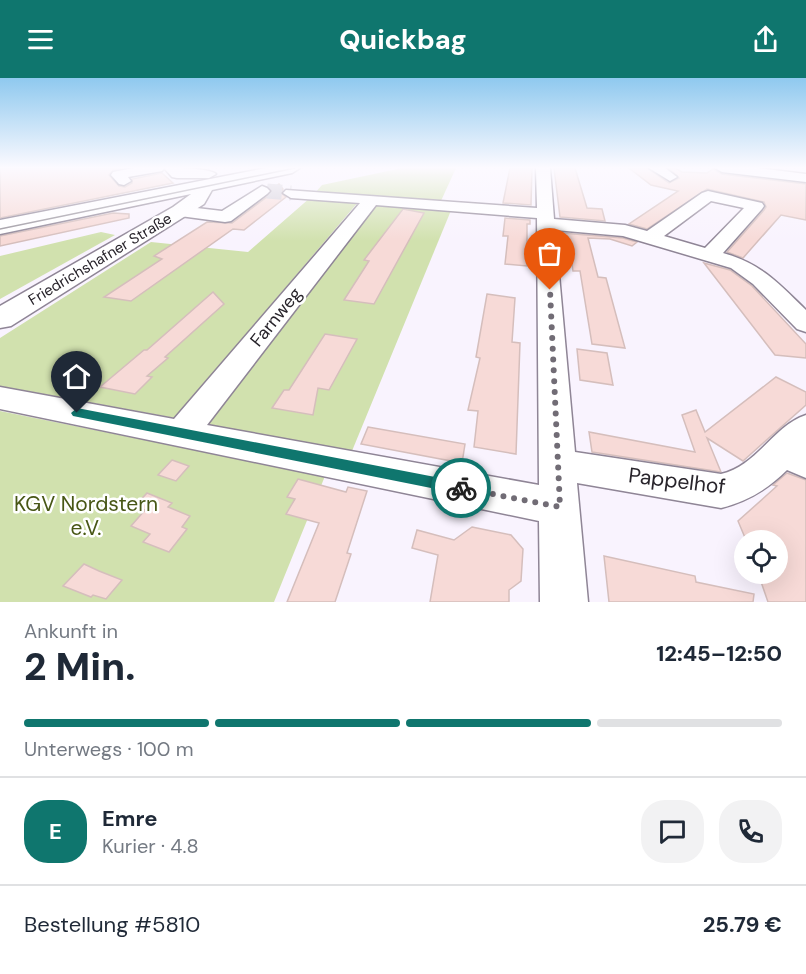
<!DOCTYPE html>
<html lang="de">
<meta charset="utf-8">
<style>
body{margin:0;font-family:"DM Sans",sans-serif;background:#f2f2f3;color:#1f2937;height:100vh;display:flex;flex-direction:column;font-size:22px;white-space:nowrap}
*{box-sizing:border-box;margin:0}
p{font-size:20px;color:#747a83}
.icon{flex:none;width:33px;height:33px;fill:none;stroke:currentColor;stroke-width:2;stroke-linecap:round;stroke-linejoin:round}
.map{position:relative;height:524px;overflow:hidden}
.sheet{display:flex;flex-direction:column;background:#fff;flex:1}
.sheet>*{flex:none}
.fabs{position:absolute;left:734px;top:452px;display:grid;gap:12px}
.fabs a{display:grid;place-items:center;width:54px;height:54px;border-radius:50%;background:#fff;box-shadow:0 6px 24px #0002;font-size:30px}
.pin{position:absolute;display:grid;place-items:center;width:51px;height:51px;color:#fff;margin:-62px -26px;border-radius:50% 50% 50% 0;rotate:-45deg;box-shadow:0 0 6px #0007}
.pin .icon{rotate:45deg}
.courier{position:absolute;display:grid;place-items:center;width:60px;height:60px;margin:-30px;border:4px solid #0f766e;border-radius:50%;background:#fff;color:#222;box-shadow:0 2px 8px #0007}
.overview em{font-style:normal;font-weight:800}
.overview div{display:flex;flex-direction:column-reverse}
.overview{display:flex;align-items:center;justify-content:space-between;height:102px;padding:0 24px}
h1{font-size:39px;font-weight:800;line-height:45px}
.bar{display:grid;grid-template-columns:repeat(4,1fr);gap:9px 6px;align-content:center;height:72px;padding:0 24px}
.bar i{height:8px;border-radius:4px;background:#e0e1e3}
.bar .on{background:#0f766e}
.bar p{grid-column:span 4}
.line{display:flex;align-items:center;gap:15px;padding:0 24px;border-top:2px solid #e0e1e3}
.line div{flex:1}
.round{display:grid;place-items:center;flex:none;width:63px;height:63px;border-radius:24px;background:#f2f2f3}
header{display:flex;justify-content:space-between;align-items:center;height:78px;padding:0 24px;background:#0f766e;color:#fff;font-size:27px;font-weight:800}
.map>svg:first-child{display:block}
.green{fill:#d1e1ae}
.building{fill:#f7dad7;stroke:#d5bebc;stroke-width:1.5}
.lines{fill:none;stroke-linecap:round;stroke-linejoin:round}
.minor-tunnel{stroke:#cfcad4;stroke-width:15;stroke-dasharray:15 8;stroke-linecap:butt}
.minor-casing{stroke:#8f8596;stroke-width:3}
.major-casing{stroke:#8f8596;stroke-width:3}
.minor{fill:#fff;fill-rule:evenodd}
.major{fill:#fff;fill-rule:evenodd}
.tram{stroke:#9a959e;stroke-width:1.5}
.route{fill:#0f766e}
.done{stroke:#716c75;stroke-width:6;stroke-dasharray:0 10.8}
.labels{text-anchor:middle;stroke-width:5;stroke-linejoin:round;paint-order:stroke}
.far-street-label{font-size:15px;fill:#28242b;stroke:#fff}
.street-label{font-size:18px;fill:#28242b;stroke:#fff}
.near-street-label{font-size:21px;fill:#28242b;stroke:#fff}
.near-park-label{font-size:21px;fill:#485716;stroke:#fff}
</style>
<header><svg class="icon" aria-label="menu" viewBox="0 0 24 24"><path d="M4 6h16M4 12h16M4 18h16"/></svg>Quickbag<svg class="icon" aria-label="share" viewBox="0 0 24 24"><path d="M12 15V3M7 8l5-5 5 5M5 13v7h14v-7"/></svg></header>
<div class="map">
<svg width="806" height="524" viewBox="0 0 806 524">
<rect width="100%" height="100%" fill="#f9f3fe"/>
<g class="green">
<polygon points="402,90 456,90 440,125 315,115 322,107"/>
<polygon points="311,119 359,123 175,340 0,308 0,260 151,164 248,174"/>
<polygon points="375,124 452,130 352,373 204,346"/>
<polygon points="101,154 115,157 0,221 0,178"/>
<polygon points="0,333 325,398 274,524 0,524"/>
</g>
<g class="building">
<polygon points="0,90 121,90 113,92 109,97 119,108 125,109 132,105 132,101 162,95 173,105 0,140"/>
<polygon points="510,90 532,90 531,127 503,125"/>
<polygon points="554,90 575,90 587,130 602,131 605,143 560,139"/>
<polygon points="629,90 647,90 669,105 679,100 669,90 675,90 682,94 707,95 713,91 722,96 806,106 806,142 781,137 743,180 727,174 764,132 766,129 764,124 707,111 647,151 629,146 678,113 651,107"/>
<polygon points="279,106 283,111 281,115 286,119 244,152 233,151 131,223 104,219 162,181 154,178 207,144 232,145 268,118 271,111"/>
<polygon points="403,131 424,135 374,226 344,222 369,183 364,182"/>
<polygon points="113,135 129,136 129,140 0,168 0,158"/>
<polygon points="505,140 530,142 530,146 527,146 527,188 505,186 508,158 503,158"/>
<polygon points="562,155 623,160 637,164 632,168 610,161 588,160 598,199 606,200 625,270 592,266 580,193 573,193 568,159 563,158"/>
<polygon points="704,185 730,192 752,208 806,266 806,280 775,277"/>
<polygon points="213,214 224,226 165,279 168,280 147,298 152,299 135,316 100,309 144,272 147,272"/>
<polygon points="487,216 515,220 512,264 520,265 516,376 474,369 478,333 468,332 480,280 476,279"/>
<polygon points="325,256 357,261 329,312 318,310 313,337 272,330 284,312 289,312"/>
<polygon points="577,271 607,275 613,307 580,302"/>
<polygon points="776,299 806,314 806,327 743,383 707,360 721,394 592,374 589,354 695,374 682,337 696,332 705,354"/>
<polygon points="368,349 465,366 462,385 361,366"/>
<polygon points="172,382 189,388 176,403 158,397"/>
<polygon points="787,395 806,402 806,524 768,524 758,495 777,495 777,462 746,462 738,443 777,408 773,407"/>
<polygon points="298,401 346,414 348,409 367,413 347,475 351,476 335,524 287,524 319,445 286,436 295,421 287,419"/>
<polygon points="147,415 172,425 168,429 190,438 182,449 187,451 169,474 143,464 150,456 131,448 145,432 135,428"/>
<polygon points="472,449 511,457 523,471 521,503 509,512 509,524 430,524 438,477 412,470 417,452 454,462"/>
<polygon points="604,478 695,498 696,504 754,516 753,524 609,524"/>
<polygon points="84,486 99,493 122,502 106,521 93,517 91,519 63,508"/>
</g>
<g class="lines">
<polyline class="minor-tunnel" points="267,113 291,115"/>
<defs>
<g id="minor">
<path d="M 133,90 C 148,90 208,88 216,96 L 209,100 L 177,100 L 172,99 L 164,90 L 162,93 L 128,99 L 131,103 L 124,107 L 119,106 L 111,97 L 113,94 Z"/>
<path d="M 536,90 L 550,90 L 554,141 L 625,147 L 647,153 L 702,115 L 708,113 L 762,125 L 764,128 L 762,131 L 723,175 C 762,186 778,205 806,232 L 806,254 L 797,251 L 753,206 L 731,190 L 623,158 L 555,152 L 575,374 L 721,396 C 757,388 773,348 806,337 L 806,400 L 787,392 C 768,411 748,423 721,430 L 577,405 L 588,524 L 540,524 L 539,443 L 0,331 L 0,309 L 174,341 L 360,125 L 291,120 L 283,115 L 286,112 L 537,130 ZM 711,123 L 744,130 L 705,170 L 664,158 ZM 376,127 L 537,140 L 539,407 L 207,347 Z"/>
<polygon points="649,90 665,90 677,99 670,103"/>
<polygon points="715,90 758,90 806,96 806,104 722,94"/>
<polygon points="262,108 267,110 270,113 267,116 231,143 225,144 180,138 172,133 180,128 222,133"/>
</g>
<polygon id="major" points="266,90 300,90 292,95 212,112 204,126 187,137 11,248 0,250 0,228 173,129 191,116 0,156 0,142"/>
</defs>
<use href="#minor" class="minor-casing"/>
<use href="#major" class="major-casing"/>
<use href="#minor" class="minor"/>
<use href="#major" class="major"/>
<polyline class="tram" points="0,151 295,90"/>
</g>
<linearGradient id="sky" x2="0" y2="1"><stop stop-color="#8fc9ef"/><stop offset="0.55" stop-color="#fcfaff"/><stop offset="1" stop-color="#fcfaff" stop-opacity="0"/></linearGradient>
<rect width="806" height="163" fill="url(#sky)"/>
<polygon class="route" points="77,330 461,404 466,405 468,410 466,414 461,416 73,338 71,335"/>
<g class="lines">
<polyline class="done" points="461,410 560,429 550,212"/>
</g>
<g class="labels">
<g class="far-street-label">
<text transform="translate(100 181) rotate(-31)" y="5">Friedrichshafner Straße</text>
</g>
<g class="street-label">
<text transform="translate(276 239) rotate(-51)" y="6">Farnweg</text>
</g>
<g class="near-street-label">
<text transform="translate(677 403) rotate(7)" y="7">Pappelhof</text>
</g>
<g class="near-park-label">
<text x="86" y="433">KGV Nordstern<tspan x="86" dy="24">e.V.</tspan></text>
</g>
</g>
</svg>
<div class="fabs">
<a><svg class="icon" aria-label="locate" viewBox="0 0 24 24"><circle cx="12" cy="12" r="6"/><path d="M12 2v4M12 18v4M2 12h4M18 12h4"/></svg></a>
</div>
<div class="pin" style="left:550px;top:212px;background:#ea580c"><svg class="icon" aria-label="bag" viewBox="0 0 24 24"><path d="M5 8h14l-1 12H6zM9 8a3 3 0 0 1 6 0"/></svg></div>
<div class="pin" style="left:77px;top:335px;background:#1f2937"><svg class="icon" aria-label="home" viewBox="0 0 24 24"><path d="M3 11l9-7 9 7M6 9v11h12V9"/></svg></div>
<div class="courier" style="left:461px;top:410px"><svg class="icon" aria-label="bike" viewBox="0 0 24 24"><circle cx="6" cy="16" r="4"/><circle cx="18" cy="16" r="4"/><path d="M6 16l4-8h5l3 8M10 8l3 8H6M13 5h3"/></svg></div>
</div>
<section class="sheet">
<div class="overview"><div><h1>2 Min.</h1><p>Ankunft in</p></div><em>12:45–12:50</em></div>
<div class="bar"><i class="on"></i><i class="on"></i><i class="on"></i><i></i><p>Unterwegs · 100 m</p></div>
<div class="line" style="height:108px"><b class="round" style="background:#0f766e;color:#fff">E</b><div><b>Emre</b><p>Kurier · 4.8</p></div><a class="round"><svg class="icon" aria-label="chat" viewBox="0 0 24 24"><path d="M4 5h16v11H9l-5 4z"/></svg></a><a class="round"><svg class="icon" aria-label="phone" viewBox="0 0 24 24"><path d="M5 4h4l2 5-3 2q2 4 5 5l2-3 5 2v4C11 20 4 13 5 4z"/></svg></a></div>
<div class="line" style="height:78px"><div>Bestellung #5810</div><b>25.79 €</b></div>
</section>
